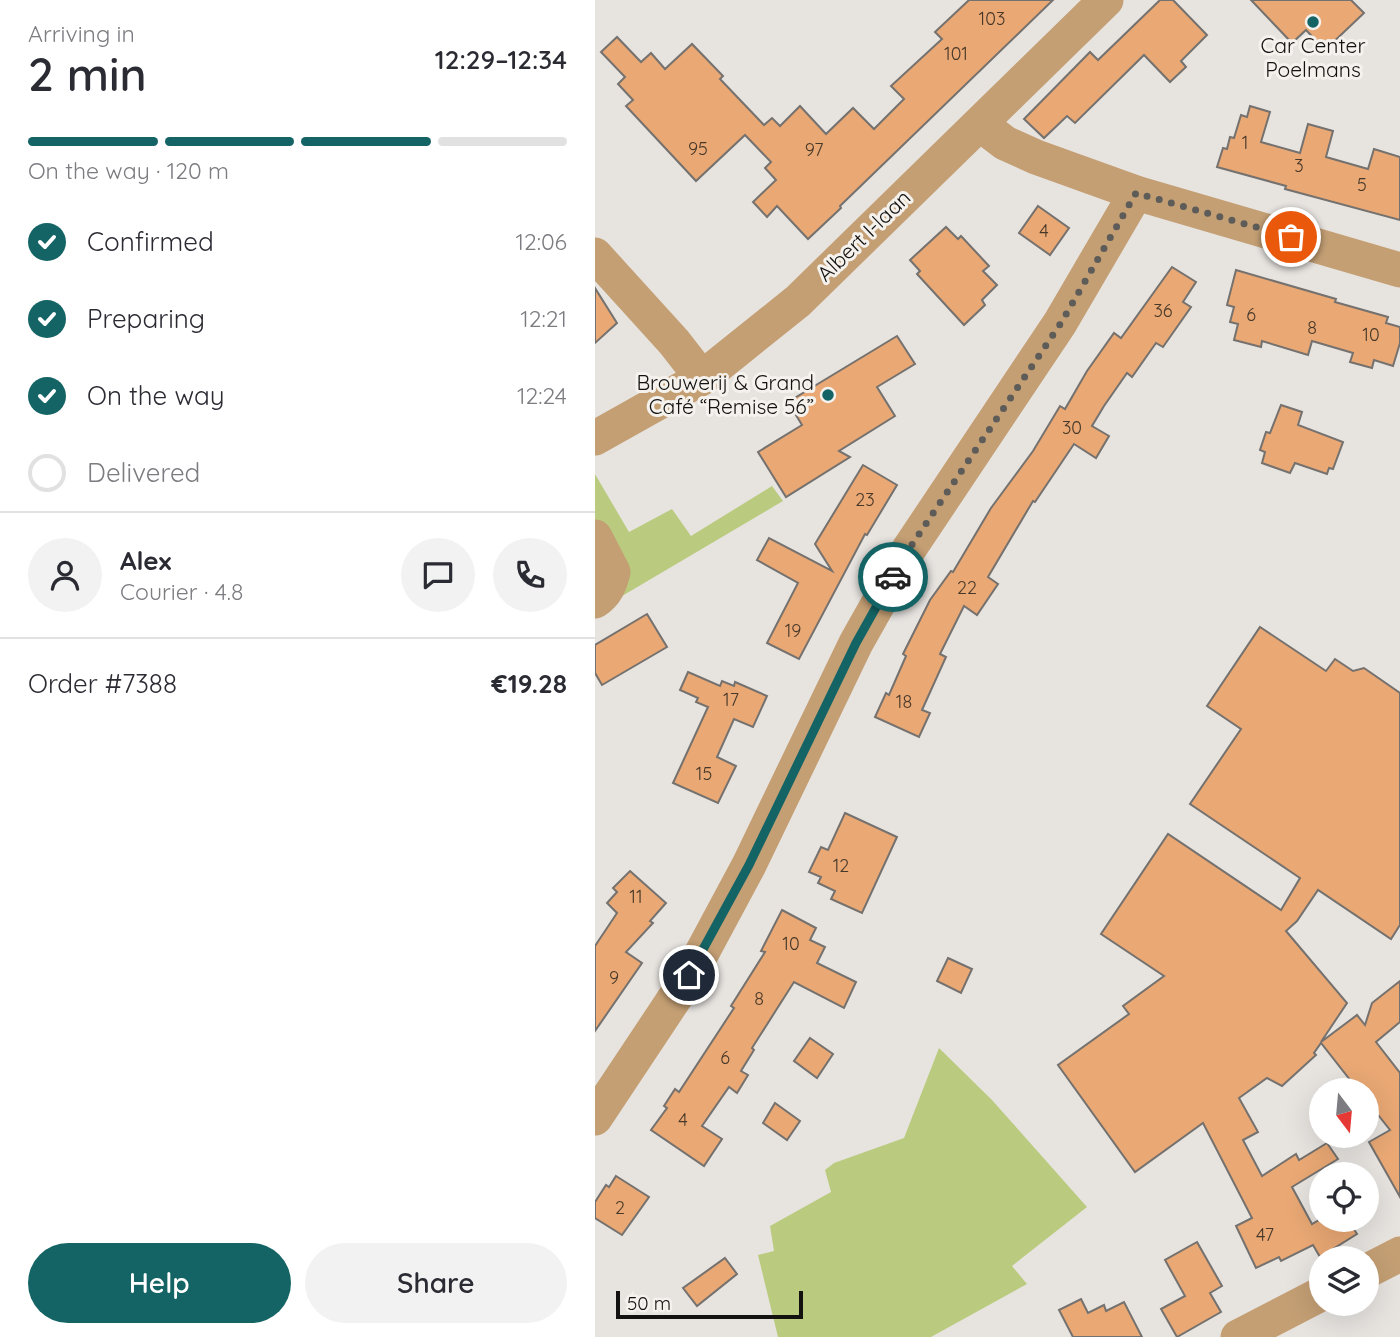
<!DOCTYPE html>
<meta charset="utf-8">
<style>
body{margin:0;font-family:Quicksand,sans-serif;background:#f2f2f3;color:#2b2b33;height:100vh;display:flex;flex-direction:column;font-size:26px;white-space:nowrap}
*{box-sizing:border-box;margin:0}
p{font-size:23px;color:#7c7c81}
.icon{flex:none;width:38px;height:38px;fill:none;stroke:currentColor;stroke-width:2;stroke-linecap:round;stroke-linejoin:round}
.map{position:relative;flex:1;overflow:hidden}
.side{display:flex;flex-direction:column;background:#fff;width:595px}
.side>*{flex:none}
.needle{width:46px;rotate:164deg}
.tools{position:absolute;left:714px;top:1078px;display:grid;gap:14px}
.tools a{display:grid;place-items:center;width:70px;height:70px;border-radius:50%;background:#fff;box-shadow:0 7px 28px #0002;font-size:35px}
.scale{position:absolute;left:21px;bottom:18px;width:187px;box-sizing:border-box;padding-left:7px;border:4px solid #131210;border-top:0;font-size:19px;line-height:24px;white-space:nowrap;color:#131210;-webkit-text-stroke:5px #f5f2ed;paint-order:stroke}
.pin{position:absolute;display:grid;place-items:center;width:60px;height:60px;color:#fff;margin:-30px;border:4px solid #fff;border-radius:50%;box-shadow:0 2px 7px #0007}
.courier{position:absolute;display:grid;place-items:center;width:70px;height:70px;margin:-35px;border:5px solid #156465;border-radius:50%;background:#fff;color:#222;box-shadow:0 2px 9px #0007}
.overview em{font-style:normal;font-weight:600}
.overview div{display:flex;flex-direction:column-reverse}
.overview{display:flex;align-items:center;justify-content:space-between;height:119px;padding:0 28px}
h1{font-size:46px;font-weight:600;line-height:52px}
.bar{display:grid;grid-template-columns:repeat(4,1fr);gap:10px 7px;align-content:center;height:84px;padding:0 28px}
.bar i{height:9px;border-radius:5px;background:#e1e1e2}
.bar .current{background:#156465}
.bar p{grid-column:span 4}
.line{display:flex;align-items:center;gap:18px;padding:0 28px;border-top:2px solid #e1e1e2}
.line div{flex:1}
.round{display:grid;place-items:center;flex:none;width:74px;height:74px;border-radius:37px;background:#f2f2f3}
ol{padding:0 28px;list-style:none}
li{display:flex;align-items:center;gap:21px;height:77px}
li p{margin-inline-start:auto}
li .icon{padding:7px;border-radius:50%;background:#156465;color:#fff;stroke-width:4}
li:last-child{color:#7c7c81}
li i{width:38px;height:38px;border:4px solid #e1e1e2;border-radius:50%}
.primary-button{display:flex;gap:14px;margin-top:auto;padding:14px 28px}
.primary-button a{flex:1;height:80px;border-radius:42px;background:#156465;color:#fff;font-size:28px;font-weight:600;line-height:80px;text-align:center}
.primary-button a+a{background:#f2f2f3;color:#2b2b33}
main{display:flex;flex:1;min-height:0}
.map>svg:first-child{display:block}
.green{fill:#bacb7f}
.building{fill:#e9a874;stroke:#74716e;stroke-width:2}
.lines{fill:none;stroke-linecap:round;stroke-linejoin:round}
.minor{stroke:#c49f74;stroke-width:35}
.done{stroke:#5d5c59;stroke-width:7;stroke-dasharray:0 12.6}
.route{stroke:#156465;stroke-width:9}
.poi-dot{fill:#156465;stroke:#f5f2ed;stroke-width:2.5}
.labels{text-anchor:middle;stroke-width:6;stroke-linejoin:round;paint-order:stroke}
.number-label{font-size:18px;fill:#483829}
.poi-label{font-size:21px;fill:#131210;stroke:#f5f2ed}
.street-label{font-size:21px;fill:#131210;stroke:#f5f2ed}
</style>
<main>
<section class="side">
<div class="overview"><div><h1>2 min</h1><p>Arriving in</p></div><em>12:29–12:34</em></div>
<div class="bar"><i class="current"></i><i class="current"></i><i class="current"></i><i></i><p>On the way · 120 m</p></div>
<ol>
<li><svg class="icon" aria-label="check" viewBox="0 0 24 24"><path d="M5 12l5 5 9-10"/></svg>Confirmed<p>12:06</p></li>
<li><svg class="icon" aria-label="check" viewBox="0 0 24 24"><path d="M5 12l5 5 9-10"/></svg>Preparing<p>12:21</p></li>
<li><svg class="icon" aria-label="check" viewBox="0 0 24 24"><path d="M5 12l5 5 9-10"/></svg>On the way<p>12:24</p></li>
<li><i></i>Delivered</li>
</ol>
<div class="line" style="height:126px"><a class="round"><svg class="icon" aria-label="person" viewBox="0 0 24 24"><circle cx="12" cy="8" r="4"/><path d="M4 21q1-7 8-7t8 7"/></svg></a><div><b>Alex</b><p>Courier · 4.8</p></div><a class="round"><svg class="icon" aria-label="chat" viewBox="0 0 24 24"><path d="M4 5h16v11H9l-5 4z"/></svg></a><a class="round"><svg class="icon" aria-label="phone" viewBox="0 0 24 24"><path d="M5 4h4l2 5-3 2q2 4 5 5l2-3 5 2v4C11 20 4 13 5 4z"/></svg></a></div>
<div class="line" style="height:91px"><div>Order #7388</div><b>€19.28</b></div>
<div class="primary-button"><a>Help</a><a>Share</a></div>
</section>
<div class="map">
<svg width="805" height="1337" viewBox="0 0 805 1337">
<rect width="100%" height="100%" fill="#e7e4e0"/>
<g class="green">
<polygon points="0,474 34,532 77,509 96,536 177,486 188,501 0,612"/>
<polygon points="344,1048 397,1100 492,1207 417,1266 432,1284 336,1337 183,1337 163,1255 179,1251 175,1226 236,1192 230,1170 239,1163 309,1138"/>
</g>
<g class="building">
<polygon points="374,0 458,0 245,206 246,208 213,239 182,206 172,217 158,202 181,180 170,168 176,162 150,135 101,181 31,106 38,100 23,84 30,77 6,52 22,37 46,62 56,53 70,69 97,44 128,76 125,79 169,125 177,118 185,126 205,106 231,134 258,108 279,129 309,99 296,86 347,39 340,32"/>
<polygon points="565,0 578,0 612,35 586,61 591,67 575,82 549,55 480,123 472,116 449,138 429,119 495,52 503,60"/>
<polygon points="656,0 756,0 769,13 730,50 711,30 697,43"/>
<polygon points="655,106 675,112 666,142 705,153 713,124 738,131 731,157 773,169 779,149 805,157 805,220 690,189 691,186 622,167 628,148 632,149 635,137 639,138 646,115 652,117"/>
<polygon points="443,206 474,228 455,255 424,233"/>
<polygon points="351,227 363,239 366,236 394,266 388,271 402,285 387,300 390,305 369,325 322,274 325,271 315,260"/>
<polygon points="577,267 601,282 588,302 596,307 568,347 561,343 537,377 532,373 509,406 497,426 514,436 501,458 479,444 440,502 438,501 393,577 403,584 382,615 369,606 345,654 351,657 327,710 335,713 324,737 280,717 291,693 294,695 311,656 308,654 335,600 356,571 358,572 396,508 438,451 465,406 470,409 492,371 519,333 526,338"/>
<polygon points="641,270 741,299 740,302 793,317 791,323 805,327 805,343 798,366 779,360 777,368 755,362 758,353 717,341 713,355 667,341 666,347 639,340 643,324 635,322 639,307 632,305"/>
<polygon points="0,288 22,323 0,343"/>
<polygon points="302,336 320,364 282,387 300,416 244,451 255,457 191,497 163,452 207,425 193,402"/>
<polygon points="686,405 707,412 703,425 748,442 738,469 734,468 732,474 700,463 695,473 667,463 670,452 665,450 671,432 675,433"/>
<polygon points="268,465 302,485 272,535 270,534 204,659 172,643 203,583 162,560 174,538 237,571 220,544"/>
<polygon points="52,614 72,647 7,685 0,673 0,645"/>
<polygon points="665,627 731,671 740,659 758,671 769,668 805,693 805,925 796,939 723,890 702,921 691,931 752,1003 726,1042 762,1015 770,1025 777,1003 805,981 805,1022 781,1042 805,1073 805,1197 774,1142 795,1130 772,1101 772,1090 763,1090 726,1043 719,1053 721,1055 687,1086 672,1078 644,1098 663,1132 648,1140 667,1176 701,1154 704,1160 732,1143 743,1159 697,1187 717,1224 724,1220 753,1220 762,1234 725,1257 718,1245 686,1261 684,1257 661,1268 641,1226 657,1218 608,1123 540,1172 463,1065 534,1014 528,1006 569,976 506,934 573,834 686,910 705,878 595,804 646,729 612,706"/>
<polygon points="93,672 125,686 127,681 139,686 140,682 172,696 158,727 139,719 122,757 141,766 123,803 78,783 113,707 101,702 103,698 85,690"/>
<polygon points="250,813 302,837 267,913 236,899 240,891 223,883 226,877 214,872 226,847 233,850"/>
<polygon points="35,871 71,903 55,921 58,923 31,952 47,963 0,1031 0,946 22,913 12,903 22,892 18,888"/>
<polygon points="187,910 221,928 215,940 230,947 222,963 261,982 249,1008 199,982 157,1048 159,1050 146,1071 153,1075 142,1093 134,1087 107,1126 127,1139 109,1166 56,1130 72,1108 69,1106 80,1089 84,1092 139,1008 136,1006 170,952 166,951"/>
<polygon points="353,958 377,969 366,993 342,981"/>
<polygon points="215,1038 238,1054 222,1078 199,1061"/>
<polygon points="180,1103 205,1121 192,1140 168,1123"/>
<polygon points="21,1176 54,1197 27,1235 0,1218 0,1202 11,1185 14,1187"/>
<polygon points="602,1242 627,1286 615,1293 626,1312 582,1337 566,1309 590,1296 570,1260"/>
<polygon points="130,1258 142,1274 102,1306 88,1288"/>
<polygon points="486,1299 493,1313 509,1305 511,1311 529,1302 547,1337 478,1337 464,1310"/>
</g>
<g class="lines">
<g class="minor">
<polyline points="385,124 410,143 441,157 541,193 805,270"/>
<polyline points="0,255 79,342 107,378"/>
<polyline points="0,438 107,378 203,301 511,0"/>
<path d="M 0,537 L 18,572 C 15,584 11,594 0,601"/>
<polyline points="0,1118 95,975 154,865 261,643 314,549 465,323 541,193"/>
<polyline points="772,1271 805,1254"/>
<polyline points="643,1337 726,1294"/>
</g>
</g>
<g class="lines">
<polyline class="done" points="298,577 314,549 466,323 541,193 696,237"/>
<polyline class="route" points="94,975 154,865 261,643 298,577"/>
</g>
<g class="poi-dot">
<circle cx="718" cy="22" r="7"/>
<circle cx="233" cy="395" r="7"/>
</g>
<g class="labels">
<g class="number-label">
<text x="397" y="25">103</text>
<text x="361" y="60">101</text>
<text x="650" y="149">1</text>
<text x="103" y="155">95</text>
<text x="219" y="156">97</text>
<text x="704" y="172">3</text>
<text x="767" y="191">5</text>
<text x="449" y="237">4</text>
<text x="568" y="317">36</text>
<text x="656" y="321">6</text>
<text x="717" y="334">8</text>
<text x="776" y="341">10</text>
<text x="477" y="434">30</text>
<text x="270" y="506">23</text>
<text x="372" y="594">22</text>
<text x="198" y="637">19</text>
<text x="136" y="706">17</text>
<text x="309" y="708">18</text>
<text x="109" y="780">15</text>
<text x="246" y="872">12</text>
<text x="41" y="903">11</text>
<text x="196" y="950">10</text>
<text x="19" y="984">9</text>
<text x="164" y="1005">8</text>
<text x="130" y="1064">6</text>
<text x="88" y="1126">4</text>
<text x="25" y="1214">2</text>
<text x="670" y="1241">47</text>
</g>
<g class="poi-label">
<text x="718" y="53">Car Center<tspan x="718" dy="24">Poelmans</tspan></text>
<text x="219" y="390" text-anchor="end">Brouwerij &amp; Grand<tspan x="219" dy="24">Café “Remise 56”</tspan></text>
</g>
<g class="street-label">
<text transform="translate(269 236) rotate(-44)" y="7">Albert I-laan</text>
</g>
</g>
</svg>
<div class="tools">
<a><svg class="needle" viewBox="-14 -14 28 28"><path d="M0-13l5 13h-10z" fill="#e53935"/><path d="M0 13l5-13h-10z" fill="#7c7c81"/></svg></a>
<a><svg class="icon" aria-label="locate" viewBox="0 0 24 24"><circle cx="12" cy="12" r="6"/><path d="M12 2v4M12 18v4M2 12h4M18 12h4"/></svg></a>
<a><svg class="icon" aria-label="layers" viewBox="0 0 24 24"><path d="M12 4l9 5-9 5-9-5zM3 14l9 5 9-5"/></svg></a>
</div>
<div class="scale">50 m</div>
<div class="pin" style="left:696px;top:237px;background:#ea580c"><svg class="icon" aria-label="bag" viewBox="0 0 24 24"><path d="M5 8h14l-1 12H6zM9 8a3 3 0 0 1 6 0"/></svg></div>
<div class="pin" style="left:94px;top:975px;background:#1f2937"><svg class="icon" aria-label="home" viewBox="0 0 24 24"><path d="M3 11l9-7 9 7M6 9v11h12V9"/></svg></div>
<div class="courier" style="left:298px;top:577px"><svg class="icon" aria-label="car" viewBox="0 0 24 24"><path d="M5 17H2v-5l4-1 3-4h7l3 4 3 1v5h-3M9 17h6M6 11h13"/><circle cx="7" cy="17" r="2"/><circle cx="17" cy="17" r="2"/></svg></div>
</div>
</main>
